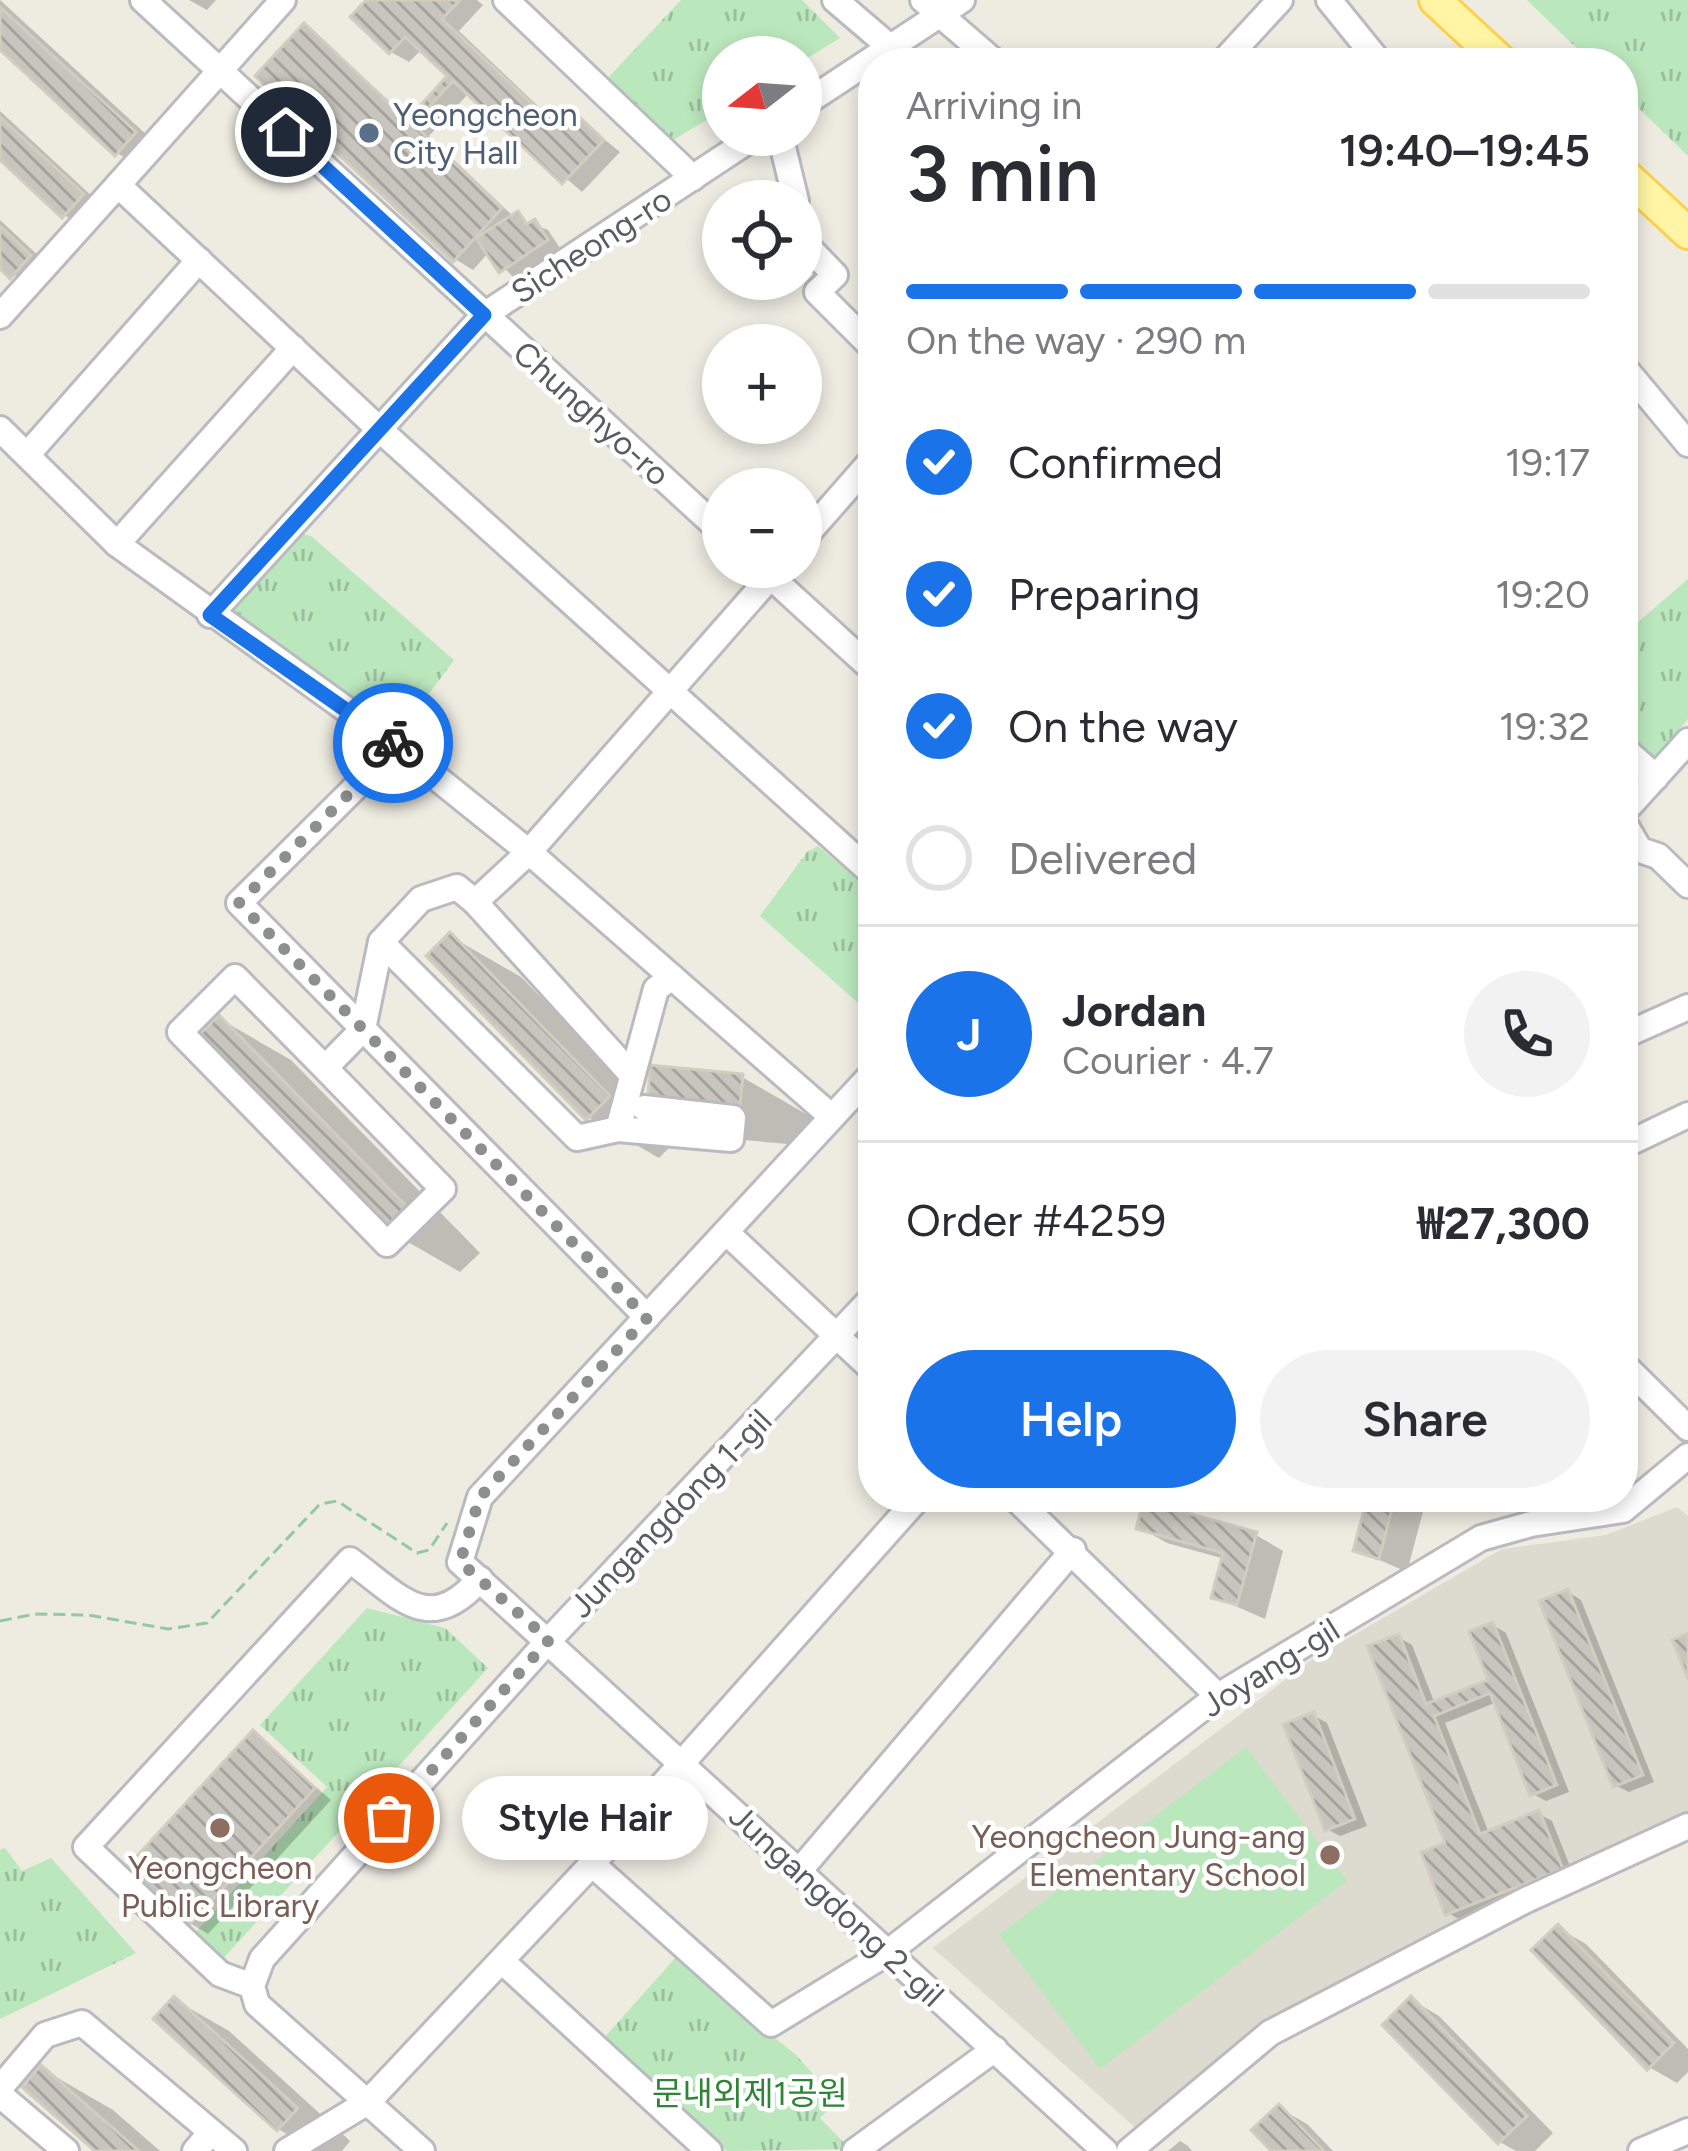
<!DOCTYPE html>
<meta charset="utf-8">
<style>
body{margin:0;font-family:Figtree,"Noto Sans KR",sans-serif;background:#f2f2f3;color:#2b2b33;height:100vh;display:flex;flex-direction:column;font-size:45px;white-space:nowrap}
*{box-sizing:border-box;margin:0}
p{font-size:39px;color:#7c7c81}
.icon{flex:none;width:66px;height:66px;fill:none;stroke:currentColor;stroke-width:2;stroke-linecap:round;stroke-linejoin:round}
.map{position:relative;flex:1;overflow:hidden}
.sheet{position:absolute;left:858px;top:48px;width:780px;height:1464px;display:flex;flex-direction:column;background:#fff;border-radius:48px;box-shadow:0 6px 18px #0003}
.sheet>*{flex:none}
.needle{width:78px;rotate:253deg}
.buttons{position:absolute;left:702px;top:36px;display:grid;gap:24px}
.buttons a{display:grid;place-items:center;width:120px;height:120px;border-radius:50%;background:#fff;box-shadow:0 6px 18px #0003;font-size:60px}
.pin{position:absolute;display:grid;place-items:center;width:102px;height:102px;color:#fff;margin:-51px;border:6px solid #fff;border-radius:50%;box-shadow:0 3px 12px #0007}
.courier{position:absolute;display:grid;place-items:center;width:120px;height:120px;margin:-60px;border:9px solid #1a73e8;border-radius:50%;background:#fff;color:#222;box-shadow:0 3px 15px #0007}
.bubble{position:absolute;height:84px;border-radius:42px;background:#fff;box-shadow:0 6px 18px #0003;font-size:39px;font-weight:600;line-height:84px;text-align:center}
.overview em{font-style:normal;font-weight:600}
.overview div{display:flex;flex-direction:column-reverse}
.overview{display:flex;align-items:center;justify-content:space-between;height:204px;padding:0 48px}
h1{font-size:78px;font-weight:600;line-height:90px}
.bar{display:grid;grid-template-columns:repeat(4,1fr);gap:18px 12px;align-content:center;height:144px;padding:0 48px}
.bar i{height:15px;border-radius:9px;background:#e1e1e2}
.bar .on{background:#1a73e8}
.bar p{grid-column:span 4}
.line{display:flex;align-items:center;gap:30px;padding:0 48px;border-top:3px solid #e1e1e2}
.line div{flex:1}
.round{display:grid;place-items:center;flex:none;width:126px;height:126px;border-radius:63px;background:#f2f2f3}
ol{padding:0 48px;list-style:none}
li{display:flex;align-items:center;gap:36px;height:132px}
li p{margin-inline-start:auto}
li .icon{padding:12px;border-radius:50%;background:#1a73e8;color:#fff;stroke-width:4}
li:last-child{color:#7c7c81}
li i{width:66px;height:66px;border:6px solid #e1e1e2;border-radius:50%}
.action{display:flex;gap:24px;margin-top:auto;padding:24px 48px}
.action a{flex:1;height:138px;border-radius:72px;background:#1a73e8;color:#fff;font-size:48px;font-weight:600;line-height:138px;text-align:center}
.action a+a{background:#f2f2f3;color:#2b2b33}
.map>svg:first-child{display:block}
.education{fill:#dddad0}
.green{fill:#bbe7bd}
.park{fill:url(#park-tufts)}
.shadow{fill:#0003}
.building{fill:url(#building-back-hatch);stroke:#d2cdbf;stroke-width:3}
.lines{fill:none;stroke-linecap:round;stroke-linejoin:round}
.minor-casing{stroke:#b9bbc1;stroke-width:30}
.major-casing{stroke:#fad24e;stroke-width:36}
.path{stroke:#94c8a5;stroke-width:3;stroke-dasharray:12 6;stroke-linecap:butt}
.minor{stroke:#fff;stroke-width:24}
.major{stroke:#fff5a4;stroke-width:30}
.done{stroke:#8d8f8f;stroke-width:12;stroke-dasharray:0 21.6}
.route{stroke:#1a73e8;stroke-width:15}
.service-dot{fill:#5c6f8a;stroke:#fff;stroke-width:4.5}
.education-dot{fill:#8d6e63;stroke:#fff;stroke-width:4.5}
.labels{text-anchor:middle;stroke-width:9;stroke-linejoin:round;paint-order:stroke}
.service-label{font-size:33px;fill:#4e5e75;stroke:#fff;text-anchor:start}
.street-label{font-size:33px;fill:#595d63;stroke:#fff}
.education-label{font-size:33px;fill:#785e54;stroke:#fff;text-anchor:end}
.park-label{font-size:33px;fill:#2f8537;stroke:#fff}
</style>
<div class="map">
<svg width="1688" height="2151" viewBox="0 0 1688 2151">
<defs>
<pattern id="park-tufts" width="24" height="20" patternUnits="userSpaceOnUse" patternTransform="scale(3)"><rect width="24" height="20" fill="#bbe7bd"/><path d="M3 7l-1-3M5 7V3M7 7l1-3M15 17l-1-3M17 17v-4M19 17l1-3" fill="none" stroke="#9bbe9d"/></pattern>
<pattern id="building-back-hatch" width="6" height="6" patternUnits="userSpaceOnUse" patternTransform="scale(3)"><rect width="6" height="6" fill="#c8c5be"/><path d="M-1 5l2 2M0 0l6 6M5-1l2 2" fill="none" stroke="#a5a39e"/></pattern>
</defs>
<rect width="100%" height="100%" fill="#eeebe1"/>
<polygon class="education" points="1677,1507 1688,1516 1688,1818 1266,2029 1138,2130 933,1948 1314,1658 1502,1549 1606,1535"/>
<polygon class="green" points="1246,1747 1347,1881 1100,2069 999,1935"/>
<g class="park">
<polygon points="681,0 802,0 840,38 801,62 801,57 723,57 723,110 670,142 606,80"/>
<polygon points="1527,0 1688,0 1688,156 1623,93 1623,63 1592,63"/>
<polygon points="302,534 311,536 454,660 395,740 223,615"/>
<polygon points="1688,579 1688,719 1650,763 1623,740 1623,635"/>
<polygon points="818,846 873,893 873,1016 760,916 807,852"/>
<polygon points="367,1608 445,1628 488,1668 220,1962 192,1936 327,1787 260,1725"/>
<polygon points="5,1848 22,1871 51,1858 136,1953 0,2019 0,1850"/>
<polygon points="676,1957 796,2055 837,2101 820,2118 850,2149 727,2151 604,2038"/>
</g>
<g class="shadow">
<polygon points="0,0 162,149 144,169 117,153 0,46"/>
<polygon points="189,0 216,0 207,10"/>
<polygon points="370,0 477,0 483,5 459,31 560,127 573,114 620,152 582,192 469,93 429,136 514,217 548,230 560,248 514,278 489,252 473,270 455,259 305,27 411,120 451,76 422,49 409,62 391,52 354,17"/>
<polygon points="0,111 109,212 92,231 64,215 0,156"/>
<polygon points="0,220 57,273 39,292 0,265"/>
<polygon points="450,936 521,977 679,1138 659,1158 588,1117"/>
<polygon points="220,1019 291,1060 480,1253 460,1272 389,1231"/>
<polygon points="742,1077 813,1118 810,1146 722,1138"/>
<polygon points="1107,1497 1150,1497 1151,1506 1256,1535 1283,1551 1265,1619 1215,1597 1225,1559 1167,1543 1139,1527 1145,1506 1126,1508"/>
<polygon points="1310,1497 1413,1497 1425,1504 1407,1572 1357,1550 1367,1512"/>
<polygon points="1568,1592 1581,1600 1654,1782 1629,1792 1615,1785"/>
<polygon points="1493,1625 1506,1633 1569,1792 1546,1801 1533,1794 1497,1702 1445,1723 1489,1833 1539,1814 1552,1821 1574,1876 1461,1920 1448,1913 1449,1845 1398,1637 1412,1645 1435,1704 1492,1682"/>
<polygon points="1313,1715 1327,1723 1367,1826 1340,1836 1327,1829"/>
<polygon points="254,1734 331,1800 208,1934 190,1923"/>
<polygon points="1558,1928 1586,1944 1688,2049 1688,2072 1677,2083 1649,2067"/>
<polygon points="175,2000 229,2031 350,2141 342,2151 317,2151 278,2129"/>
<polygon points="1412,2000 1439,2016 1553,2133 1535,2151 1516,2151 1500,2142"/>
<polygon points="42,2069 113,2110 160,2151 99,2151"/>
<polygon points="1279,2108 1307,2124 1333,2151 1275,2151"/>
<polygon points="1180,2141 1188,2146 1192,2151 1168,2151"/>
</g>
<g class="building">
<polygon points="366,0 460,0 442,19 557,127 572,110 604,140 562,184 453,81 413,124 502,208 453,262 255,76 304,23 407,120 447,76 405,37 389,54 350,17"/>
<polygon points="0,7 136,132 115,156 0,50"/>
<polygon points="0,117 84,194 62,218 0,160"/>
<polygon points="518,211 527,224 535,219 548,240 499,273 476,238"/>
<polygon points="0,226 31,255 10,279 0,269"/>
<polygon points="450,932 610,1096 586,1120 426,956"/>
<polygon points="219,1015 411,1211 387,1234 196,1038"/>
<polygon points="650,1065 743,1074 740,1107 648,1098"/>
<polygon points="1333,1497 1395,1497 1379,1559 1353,1551 1365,1506"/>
<polygon points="1143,1501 1257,1532 1237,1605 1211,1598 1223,1553 1136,1529"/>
<polygon points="1568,1589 1643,1775 1613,1787 1539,1601"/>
<polygon points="1493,1622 1557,1785 1530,1796 1490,1693 1434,1716 1480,1834 1539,1810 1563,1869 1445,1915 1421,1852 1445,1843 1367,1646 1399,1634 1426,1704 1488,1680 1469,1631"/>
<polygon points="1688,1633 1688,1679 1672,1640"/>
<polygon points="1314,1712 1355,1819 1325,1831 1283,1724"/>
<polygon points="253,1730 315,1788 188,1926 126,1868"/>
<polygon points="1558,1924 1674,2043 1647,2070 1531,1950"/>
<polygon points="174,1996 298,2108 277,2131 153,2019"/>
<polygon points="1411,1996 1527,2116 1498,2144 1382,2025"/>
<polygon points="41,2065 139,2151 95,2151 22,2087"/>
<polygon points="1279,2104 1324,2151 1271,2151 1251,2130"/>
</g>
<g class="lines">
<defs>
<g id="minor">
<polyline points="143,0 723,533"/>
<polyline points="506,0 693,178"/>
<polyline points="835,0 890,47"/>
<polyline points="923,0 996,63"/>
<polyline points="1329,0 1380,63"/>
<polyline points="1222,63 1280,0"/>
<polyline points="801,106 962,0"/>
<polyline points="780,135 796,201"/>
<polyline points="118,185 283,0"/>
<polyline points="801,223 807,246 835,275 817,292 873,348"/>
<polyline points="0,316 118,185 379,429 873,874"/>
<polyline points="1623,366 1688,444"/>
<polyline points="0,429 117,544 397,746 529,852 779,567"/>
<polyline points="27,455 199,260"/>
<polyline points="801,541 873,459"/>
<polyline points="117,544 293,348"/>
<polyline points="760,567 873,670"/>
<polyline points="210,615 484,315 757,135"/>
<polyline points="397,746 239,903 647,1317"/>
<polyline points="1623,748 1656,777"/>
<polyline points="1623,813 1688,741"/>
<polyline points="1623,821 1640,850 1658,856 1688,885"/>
<polyline points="475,902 631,1074"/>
<polyline points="381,942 577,1138 618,1129 656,989 672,977"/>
<polyline points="1623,1036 1688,1007"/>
<polyline points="325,1068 443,1189 387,1244 180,1032 235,977 325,1068 363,1029 381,942 421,899 457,887 475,902 529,852 832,1117"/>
<polyline points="873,1073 480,1497 460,1562 1105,2151"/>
<polyline points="618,1129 731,1139 733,1118 644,1108"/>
<polyline points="1623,1146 1688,1115"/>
<polyline points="726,1232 873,1370"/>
<polyline points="1623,1364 1688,1428"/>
<polyline points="1014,1497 1218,1696"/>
<polyline points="592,1864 771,2024 887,1953 1218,1696 1481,1538 1531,1524 1623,1510 1688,1456"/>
<polyline points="800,1870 1073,1550"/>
<polyline points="503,1962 709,2151"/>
<path d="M 252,1986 L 220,1974 L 86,1847 L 350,1560 C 400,1597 429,1637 480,1579"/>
<polyline points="0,2088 45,2035 82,2023 234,2151"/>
<polyline points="0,2095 66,2151"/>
<polyline points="195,2151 211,2132"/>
<polyline points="287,2151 368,2102 592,1864 919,1497"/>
<polyline points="422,2151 257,2004 252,1986 262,1959 549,1640 873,1297"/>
<polyline points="855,2151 995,2049"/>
<polyline points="1129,2151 1270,2033 1526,1900 1688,1826"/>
<polyline points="1641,2151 1688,2131"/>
</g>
<g id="major">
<polyline points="1435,0 1503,63"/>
<polyline points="1623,173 1688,233"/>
</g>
</defs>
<use href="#minor" class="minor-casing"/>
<use href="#major" class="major-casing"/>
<polyline class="path" points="0,1621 35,1614 88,1615 168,1629 207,1623 320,1504 337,1501 417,1553 429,1550 447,1523"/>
<use href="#minor" class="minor"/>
<use href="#major" class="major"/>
</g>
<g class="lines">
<polyline class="done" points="389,1818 549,1640 460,1562 480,1497 647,1318 239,903 397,746 393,743"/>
<polyline class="route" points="286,132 484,315 210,615 393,743"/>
</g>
<circle class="service-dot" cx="369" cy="133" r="12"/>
<g class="education-dot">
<circle cx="220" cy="1828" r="12"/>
<circle cx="1330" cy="1855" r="12"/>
</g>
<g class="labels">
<g class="service-label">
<text x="393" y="126">Yeongcheon<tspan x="393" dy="38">City Hall</tspan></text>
</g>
<g class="street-label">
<text transform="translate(591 245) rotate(-33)" y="12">Sicheong-ro</text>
<text transform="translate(592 413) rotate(42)" y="12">Chunghyo-ro</text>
<text transform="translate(670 1513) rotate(-46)" y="12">Jungangdong 1-gil</text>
<text transform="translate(1270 1667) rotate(-32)" y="12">Joyang-gil</text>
<text transform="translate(837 1905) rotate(43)" y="12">Jungangdong 2-gil</text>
</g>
<g class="education-label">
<text x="1306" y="1848">Yeongcheon Jung-ang<tspan x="1306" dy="38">Elementary School</tspan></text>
<text x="220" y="1879" text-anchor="middle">Yeongcheon<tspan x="220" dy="38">Public Library</tspan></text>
</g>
<g class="park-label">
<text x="750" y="2105">문내외제1공원</text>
</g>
</g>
</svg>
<div class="buttons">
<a><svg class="needle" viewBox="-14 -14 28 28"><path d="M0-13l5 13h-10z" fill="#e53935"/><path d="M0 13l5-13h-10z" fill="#7c7c81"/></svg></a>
<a><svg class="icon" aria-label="locate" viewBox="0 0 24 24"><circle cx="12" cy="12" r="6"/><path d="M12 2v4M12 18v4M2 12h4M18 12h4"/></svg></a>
<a>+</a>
<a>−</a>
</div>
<div class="pin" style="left:389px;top:1818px;background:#ea580c"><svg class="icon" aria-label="bag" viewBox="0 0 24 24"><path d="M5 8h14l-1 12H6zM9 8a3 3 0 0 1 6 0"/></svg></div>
<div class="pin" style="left:286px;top:132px;background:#1f2937"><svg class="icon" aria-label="home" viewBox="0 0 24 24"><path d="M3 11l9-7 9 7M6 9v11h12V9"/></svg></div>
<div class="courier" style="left:393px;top:743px"><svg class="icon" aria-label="bike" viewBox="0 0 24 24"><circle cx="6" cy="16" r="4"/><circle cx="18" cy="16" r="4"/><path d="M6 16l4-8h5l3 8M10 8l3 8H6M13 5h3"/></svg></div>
<div class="bubble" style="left:462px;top:1776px;width:246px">Style Hair</div>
<section class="sheet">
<div class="overview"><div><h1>3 min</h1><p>Arriving in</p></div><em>19:40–19:45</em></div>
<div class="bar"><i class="on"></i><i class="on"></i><i class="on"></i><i></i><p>On the way · 290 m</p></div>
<ol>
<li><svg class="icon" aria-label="check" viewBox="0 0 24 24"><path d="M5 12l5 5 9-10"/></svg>Confirmed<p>19:17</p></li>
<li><svg class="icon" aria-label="check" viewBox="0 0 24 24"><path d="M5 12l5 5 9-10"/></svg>Preparing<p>19:20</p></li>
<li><svg class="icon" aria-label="check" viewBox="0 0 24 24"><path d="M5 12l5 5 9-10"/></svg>On the way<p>19:32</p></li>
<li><i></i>Delivered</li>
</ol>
<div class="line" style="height:216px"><b class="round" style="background:#1a73e8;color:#fff">J</b><div><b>Jordan</b><p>Courier · 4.7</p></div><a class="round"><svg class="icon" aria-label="phone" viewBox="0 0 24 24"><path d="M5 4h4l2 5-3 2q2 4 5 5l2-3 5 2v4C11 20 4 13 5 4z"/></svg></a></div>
<div class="line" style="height:156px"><div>Order #4259</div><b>₩27,300</b></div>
<div class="action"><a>Help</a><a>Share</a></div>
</section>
</div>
